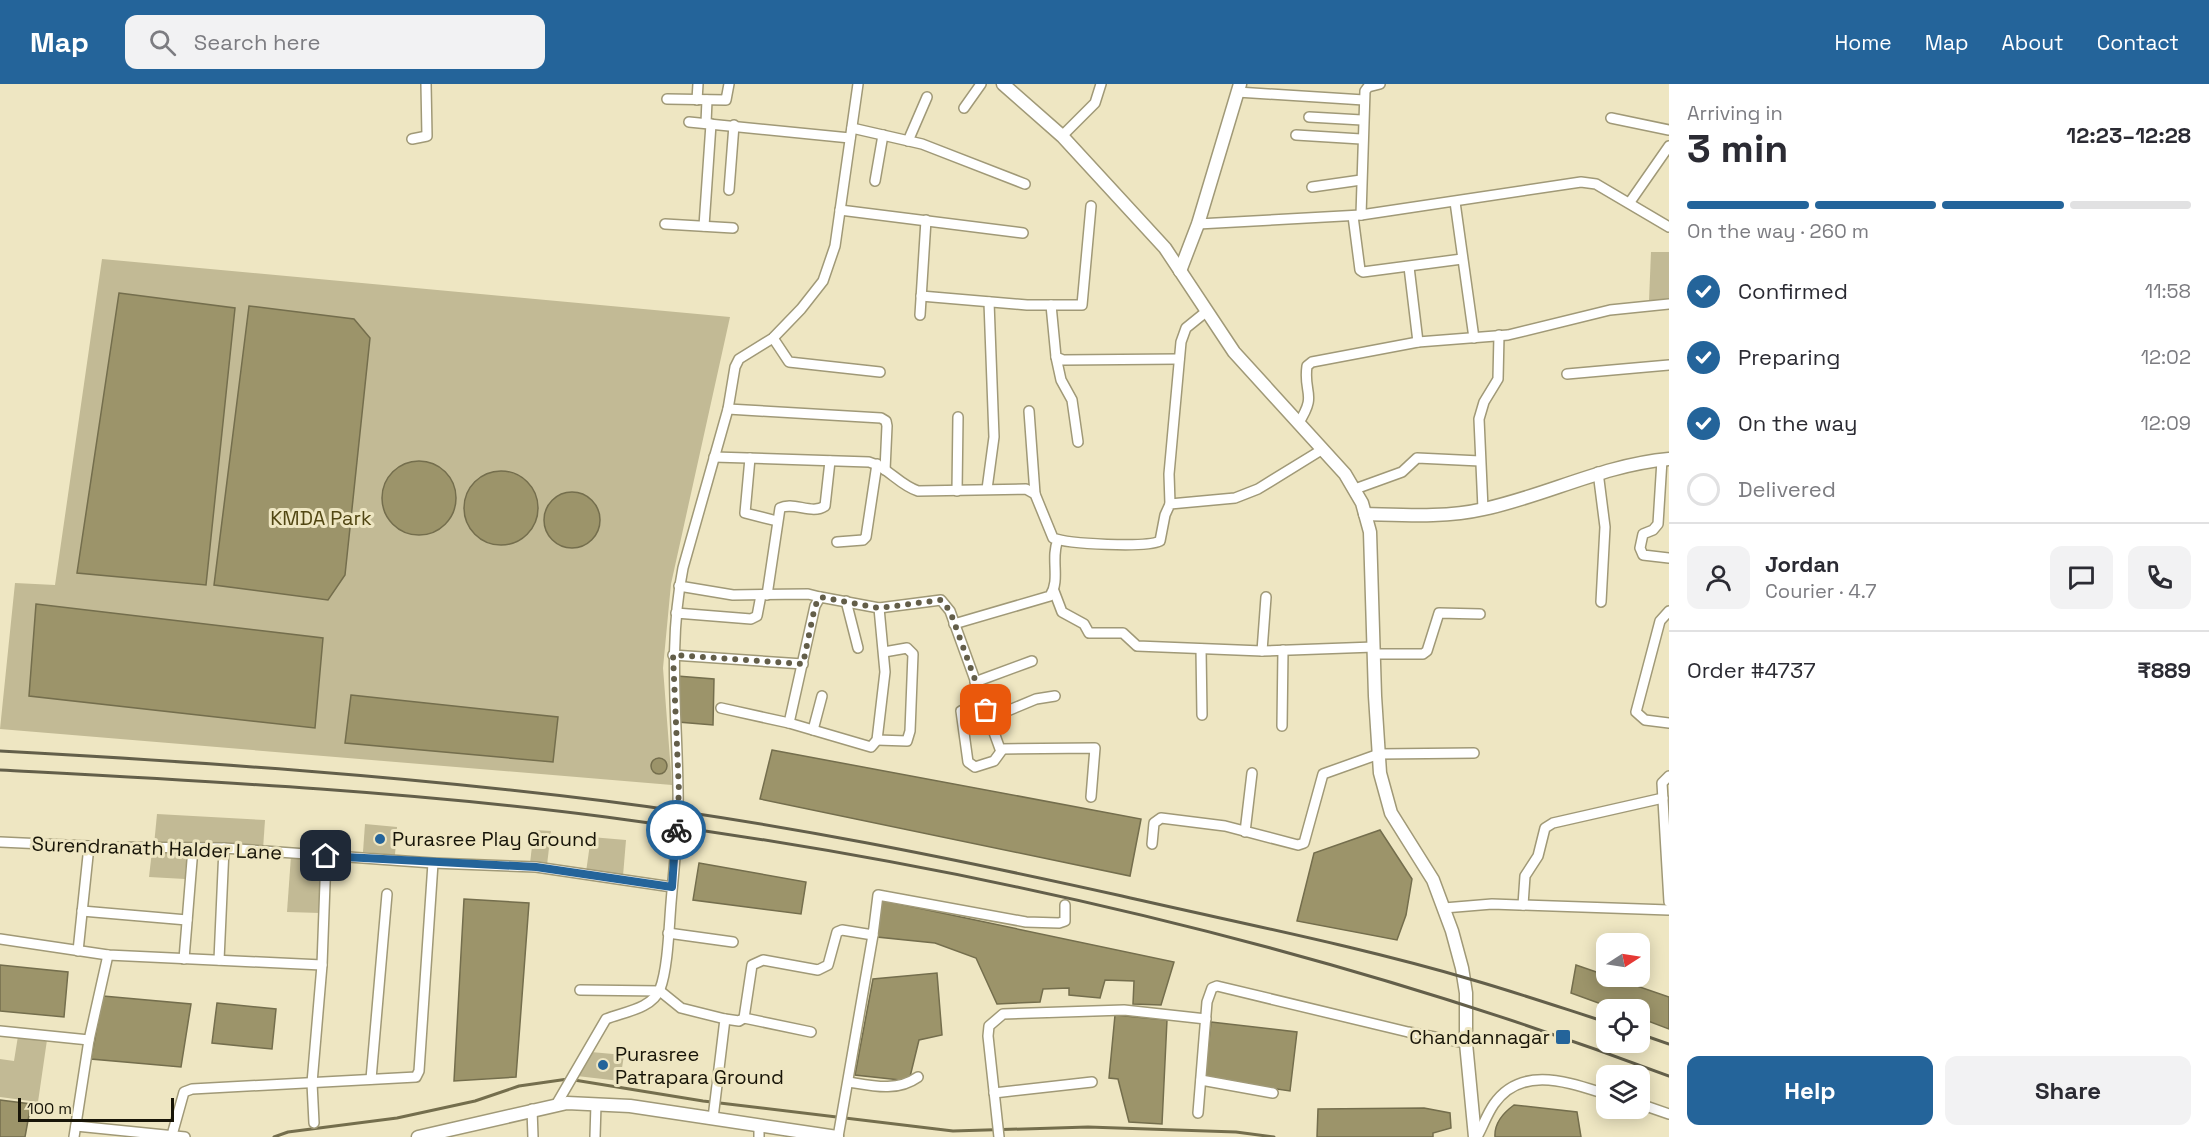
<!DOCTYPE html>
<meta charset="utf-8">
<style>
body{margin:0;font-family:"Space Grotesk",sans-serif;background:#f2f2f3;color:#2b2b33;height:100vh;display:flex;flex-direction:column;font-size:22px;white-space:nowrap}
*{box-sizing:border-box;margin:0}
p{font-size:20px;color:#7c7c81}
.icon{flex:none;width:33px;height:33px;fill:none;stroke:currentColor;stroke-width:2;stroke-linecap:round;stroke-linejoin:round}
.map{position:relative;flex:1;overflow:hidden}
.sheet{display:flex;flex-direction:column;background:#fff;width:540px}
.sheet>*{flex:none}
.needle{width:39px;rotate:78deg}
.tools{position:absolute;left:1596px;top:849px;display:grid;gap:12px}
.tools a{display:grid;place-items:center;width:54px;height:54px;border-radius:12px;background:#fff;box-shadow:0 3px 15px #0003;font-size:30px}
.scale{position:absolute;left:18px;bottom:15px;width:156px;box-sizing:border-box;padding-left:6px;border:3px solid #181508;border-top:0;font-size:16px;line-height:21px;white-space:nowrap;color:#181508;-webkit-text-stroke:4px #eee6c2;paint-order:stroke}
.pin{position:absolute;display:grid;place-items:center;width:51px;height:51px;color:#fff;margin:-26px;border-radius:12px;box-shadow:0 3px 9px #0006}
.courier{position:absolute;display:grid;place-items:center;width:60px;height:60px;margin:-30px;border:4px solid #24649a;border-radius:50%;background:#fff;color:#222;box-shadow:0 2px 8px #0007}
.overview em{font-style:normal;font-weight:600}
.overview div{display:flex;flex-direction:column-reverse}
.overview{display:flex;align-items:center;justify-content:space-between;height:102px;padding:0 18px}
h1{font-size:39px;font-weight:600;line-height:45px}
.bar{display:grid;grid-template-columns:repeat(4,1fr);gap:9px 6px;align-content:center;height:72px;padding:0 18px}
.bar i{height:8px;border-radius:4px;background:#e1e1e2}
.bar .active{background:#24649a}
.bar p{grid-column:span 4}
.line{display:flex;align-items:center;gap:15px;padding:0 18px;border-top:2px solid #e1e1e2}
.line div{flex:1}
.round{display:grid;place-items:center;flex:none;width:63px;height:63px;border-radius:12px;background:#f2f2f3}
ol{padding:0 18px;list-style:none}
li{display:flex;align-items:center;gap:18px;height:66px}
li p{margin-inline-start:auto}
li .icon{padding:6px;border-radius:50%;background:#24649a;color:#fff;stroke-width:4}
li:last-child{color:#7c7c81}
li i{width:33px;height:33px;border:3px solid #e1e1e2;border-radius:50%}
.primary-button{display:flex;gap:12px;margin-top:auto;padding:12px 18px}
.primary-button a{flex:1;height:69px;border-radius:12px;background:#24649a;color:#fff;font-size:24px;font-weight:600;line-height:69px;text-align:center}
.primary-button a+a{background:#f2f2f3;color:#2b2b33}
header{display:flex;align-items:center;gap:36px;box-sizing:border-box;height:84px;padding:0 30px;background:#24649a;color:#fff}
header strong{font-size:28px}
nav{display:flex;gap:33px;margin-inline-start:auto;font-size:21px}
.search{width:420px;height:54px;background:#f2f2f3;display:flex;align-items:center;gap:15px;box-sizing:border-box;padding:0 21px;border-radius:12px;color:#7c7c81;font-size:22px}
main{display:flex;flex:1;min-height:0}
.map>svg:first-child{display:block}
.green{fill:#c2ba95}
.water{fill:#9c946a;stroke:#746e4d;stroke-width:1.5}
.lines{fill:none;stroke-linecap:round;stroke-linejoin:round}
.stream{stroke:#746e4d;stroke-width:3}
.street-casing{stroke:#a09977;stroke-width:12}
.secondary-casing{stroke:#a09977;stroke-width:15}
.street{stroke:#fff;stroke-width:9}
.secondary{stroke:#fff;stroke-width:12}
.rail{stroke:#635f4a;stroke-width:3}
.done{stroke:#635e49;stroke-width:6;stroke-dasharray:0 10.8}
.route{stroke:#24649a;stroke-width:8}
.poi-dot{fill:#24649a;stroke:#eee6c2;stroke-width:2}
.labels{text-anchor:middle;stroke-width:6;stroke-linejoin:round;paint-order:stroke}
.park-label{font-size:20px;fill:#514612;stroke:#eee6c2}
.poi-label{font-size:20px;fill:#181508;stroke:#eee6c2;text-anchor:start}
.street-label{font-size:20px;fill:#181508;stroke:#eee6c2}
</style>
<header>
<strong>Map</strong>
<div class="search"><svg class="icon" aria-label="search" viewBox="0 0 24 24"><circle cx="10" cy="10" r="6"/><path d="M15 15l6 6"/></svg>Search here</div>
<nav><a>Home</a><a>Map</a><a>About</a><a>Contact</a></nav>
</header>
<main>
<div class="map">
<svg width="1669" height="1053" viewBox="0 0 1669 1053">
<rect width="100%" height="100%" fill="#eee6c2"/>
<g class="green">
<polygon points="1651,168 1669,168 1669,215 1649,217"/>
<polygon points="102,175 730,233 671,500 663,584 672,701 0,645 15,499 55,501"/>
<polygon points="157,730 265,736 263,765 154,761"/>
<polygon points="365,740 397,743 395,771 363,768"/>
<polygon points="534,746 551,747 547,781 530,779"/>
<polygon points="591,753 626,756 623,792 586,788"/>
<polygon points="152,767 187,767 185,795 149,793"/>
<polygon points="291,772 323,775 320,829 287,828"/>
<polygon points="18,952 47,956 38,1018 0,1013 0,975 14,977"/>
<polygon points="591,968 624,971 620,997 577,992"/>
</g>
<g class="water">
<polygon points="119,209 235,224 206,501 77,489"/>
<polygon points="249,222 354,235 370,254 345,491 328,516 214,501"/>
<circle cx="419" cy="414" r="37"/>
<circle cx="501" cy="424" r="37"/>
<circle cx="572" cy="436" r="28"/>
<polygon points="36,520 323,554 315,644 29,612"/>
<polygon points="677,592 714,595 713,641 678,638"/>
<polygon points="351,611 558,633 553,678 345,659"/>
<polygon points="772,666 1141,735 1130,792 760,715"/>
<circle cx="659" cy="682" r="8"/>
<polygon points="1380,746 1412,795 1406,831 1397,856 1297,837 1314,769"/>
<polygon points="699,779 806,798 801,830 693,816"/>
<polygon points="464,815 529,819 516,993 454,997"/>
<polygon points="880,816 1174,878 1161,921 1133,920 1134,897 1105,896 1100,914 1069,911 1069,904 1043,905 1040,918 997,920 976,874 935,859 877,853"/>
<polygon points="0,881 68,888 64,933 0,927"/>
<polygon points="1576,881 1669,913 1669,945 1640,934 1640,926 1615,925 1571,909"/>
<polygon points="937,889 942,951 919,956 909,997 855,991 873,895"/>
<polygon points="103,912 191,920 181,983 91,975"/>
<polygon points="217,919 276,925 272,965 212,959"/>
<polygon points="1115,931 1167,936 1162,1040 1129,1038 1118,995 1109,994"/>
<polygon points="1211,938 1297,948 1290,1007 1205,994"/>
<polygon points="0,1016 31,1020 25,1053 0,1053"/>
<path d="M 1514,1021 L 1577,1028 L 1581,1053 L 1495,1053 C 1494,1039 1503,1029 1514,1021 Z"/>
<polygon points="1424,1024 1450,1029 1451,1044 1433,1049 1433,1053 1317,1053 1318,1025"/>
</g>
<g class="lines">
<polyline class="stream" points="274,1053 288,1048 397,1034 475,1017 519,1002 568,995 703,1017 953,1047 1088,1043 1236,1048 1274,1053"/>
<defs>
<g id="street">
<polyline points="1237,8 1364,16"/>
<polyline points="667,15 726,16 729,0"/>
<polyline points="697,16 698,0"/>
<polyline points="964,24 981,0"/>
<polyline points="1309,33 1362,36"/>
<polyline points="1611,34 1669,46"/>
<polyline points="689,38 850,54"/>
<polyline points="706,39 707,16"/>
<polyline points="852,44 922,60 1025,100"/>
<polyline points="1296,51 1361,55"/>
<polyline points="1062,52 1095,19 1101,0"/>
<polyline points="412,55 427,52 426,0"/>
<polyline points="908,57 927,13"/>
<polyline points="875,97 883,51"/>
<polyline points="1312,103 1361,96"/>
<polyline points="729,106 734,41"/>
<polyline points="1455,118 1474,254"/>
<polyline points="1630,118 1669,62"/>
<polyline points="840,126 1023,149"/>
<polyline points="1361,131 1365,7 1368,3 1380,0"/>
<polyline points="1353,132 1360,186 1363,188 1462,175"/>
<polyline points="665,140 733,144"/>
<polyline points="1198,140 1361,131 1581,98 1596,100 1669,143"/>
<polyline points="704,142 711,40"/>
<polyline points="1409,183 1418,258"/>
<polyline points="921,212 1027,221 1082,221 1091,122"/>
<polyline points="1051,221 1056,273 1063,276 1179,275"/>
<polyline points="920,231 926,136"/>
<polyline points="773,254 789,278 880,288"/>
<polyline points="1056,273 1061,296 1072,316 1078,358"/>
<polyline points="1567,290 1669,281"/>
<polyline points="728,325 881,334 886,337 887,342 885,386"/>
<polyline points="1029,327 1035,410"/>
<path d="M 1298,340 C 1318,309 1303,311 1307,282 L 1312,278 L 1418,258 L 1508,251 L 1610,226 L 1669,220"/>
<path d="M 714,373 L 869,378 C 888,383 899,401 918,407 L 1026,405 L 1035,410 L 1053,454 C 1068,460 1146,464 1160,457 L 1165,431 L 1170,420 L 1235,414 L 1258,405 L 1323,365"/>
<polyline points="750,374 745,429 777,437"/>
<polyline points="1662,376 1658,440 1653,446 1643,450 1640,464 1643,471 1669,474"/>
<polyline points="1598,388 1605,443 1601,518"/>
<polyline points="987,405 994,353 989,218"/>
<polyline points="1355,405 1402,388 1417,374 1480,377"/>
<polyline points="957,407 958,333"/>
<polyline points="1170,420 1169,390 1181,258 1186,244 1207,227"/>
<polyline points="1483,425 1479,335 1484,318 1498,295 1499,251"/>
<polyline points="837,458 863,456 866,453 877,380"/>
<polyline points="679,502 733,511 808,510 820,513"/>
<polyline points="1054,507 1062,528 1084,540 1089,549 1123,549 1137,562 1262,567 1374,563"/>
<path d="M 767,511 L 780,424 C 793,417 812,431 825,422 L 830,377"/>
<polyline points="846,517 858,564"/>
<polyline points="1669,527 1660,537 1636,628 1645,636 1669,639"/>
<polyline points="676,529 751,535 757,532 761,511"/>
<path d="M 954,540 L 1050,512 C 1061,496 1050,474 1058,456"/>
<polyline points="1201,565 1202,631"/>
<polyline points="1262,567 1266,513"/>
<polyline points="1374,570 1423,570 1427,567 1439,529 1480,530"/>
<polyline points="673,571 803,580"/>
<polyline points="975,598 1032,577"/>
<polyline points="982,617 961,627 968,678 975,683 994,677 1002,666"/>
<polyline points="721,624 789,639 871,663 877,656 885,588 879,524"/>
<polyline points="988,635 1036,615 1055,612"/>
<polyline points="789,639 815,522 820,513 879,524 941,516 950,527 1000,665 1095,664 1091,713"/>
<polyline points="1282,642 1283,566"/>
<polyline points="813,646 822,612"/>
<polyline points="877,656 907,657 910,647 913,570 907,564 884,568"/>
<polyline points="1669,692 1662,699 1669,818"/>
<polyline points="1245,748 1252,689"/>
<polyline points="0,758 110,763 224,764 433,779 536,783 672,803"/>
<polyline points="1152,760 1154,739 1161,734 1225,742 1298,761 1304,759 1323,690 1379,670 1474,669"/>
<polyline points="1523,821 1525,792 1538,772 1545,744 1553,739 1663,714"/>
<polyline points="1444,824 1492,820 1669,826"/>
<polyline points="82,827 187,836"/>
<polyline points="668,849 733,858"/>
<polyline points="0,855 108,871 322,881"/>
<polyline points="78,867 89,762"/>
<polyline points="184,875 193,764"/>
<polyline points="219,876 224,764"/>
<polyline points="580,906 660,907 681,924 725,935 713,1034"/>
<polyline points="744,934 811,948"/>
<polyline points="725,935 739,937 744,934 752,881 763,876 818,886 828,881 837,848 842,846 873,851 878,811 1026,838 1059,839 1065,837 1065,821"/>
<polyline points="0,947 89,956"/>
<polyline points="371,995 387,810"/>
<polyline points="1201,996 1273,1009"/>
<path d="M 849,998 C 873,1002 897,1008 918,993"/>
<polyline points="994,1009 1092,998"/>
<polyline points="1640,1020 1669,1030"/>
<path d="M 556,1021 L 606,935 C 623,928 652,925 660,905 C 668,884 669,843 671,819 C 674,782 679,743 678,706 C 677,631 668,559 683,484 L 728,325 L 735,283 L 739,275 L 773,254 L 801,225 L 823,197 L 835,162 L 858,0"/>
<polyline points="532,1025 533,1053"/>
<polyline points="1198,1029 1207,918 1212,904 1217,902 1408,948 1466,959"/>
<polyline points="314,1039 312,999 322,881 326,772"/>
<polyline points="76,1042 185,1053"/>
<polyline points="172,1051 184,1008 192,1005 416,993 419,987 433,779"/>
<polyline points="74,1053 89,956 108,871"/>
<polyline points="595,1053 596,1020"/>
<polyline points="759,1053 759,1042"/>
<polyline points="838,1053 873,851"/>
<polyline points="999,1053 988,952 989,942 1003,930 1124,926 1206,935"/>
<path d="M 1477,1053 C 1483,1042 1487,1030 1494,1020 C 1522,980 1570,999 1606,1010"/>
</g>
<g id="secondary">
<polyline points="1003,0 1062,52 1165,164 1234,268 1345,390 1362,419 1370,448 1375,612 1380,689 1391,729 1433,796 1452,847 1462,884 1466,909 1466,959 1475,1053"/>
<polyline points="1180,187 1198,140 1240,0"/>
<path d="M 1365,430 C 1404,431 1445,434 1484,425 C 1548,411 1603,381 1669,375"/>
<polyline points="418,1053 567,1019 630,1022 837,1053"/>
</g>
</defs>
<use href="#street" class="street-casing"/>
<use href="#secondary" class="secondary-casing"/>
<use href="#street" class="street"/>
<use href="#secondary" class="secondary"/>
<g class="rail">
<path d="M 0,667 C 202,678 404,692 605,717 C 779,739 951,774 1122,812 C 1239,839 1358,862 1473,896 C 1518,909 1562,924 1606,938"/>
<path d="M 0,686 C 203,697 405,707 606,733 C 967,780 1328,864 1669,992"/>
<polyline points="1640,950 1669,960"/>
</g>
</g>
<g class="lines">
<polyline class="done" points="676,746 679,708 673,571 803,580 815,522 820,513 879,524 941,516 950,527 986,626"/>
<polyline class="route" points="326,772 536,783 672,803 676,746"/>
</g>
<g class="poi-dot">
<circle cx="380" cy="755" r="6"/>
<rect x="1555" y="945" width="16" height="16" rx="3"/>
<circle cx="603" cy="981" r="6"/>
</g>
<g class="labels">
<g class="park-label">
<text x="321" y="441">KMDA Park</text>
</g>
<g class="poi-label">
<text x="392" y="762">Purasree Play Ground</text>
<text x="1550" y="960" text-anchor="end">Chandannagar</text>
<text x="615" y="977">Purasree<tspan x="615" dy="23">Patrapara Ground</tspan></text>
</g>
<g class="street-label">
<text transform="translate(157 764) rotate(2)" y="7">Surendranath Halder Lane</text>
</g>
</g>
</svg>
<div class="tools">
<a><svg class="needle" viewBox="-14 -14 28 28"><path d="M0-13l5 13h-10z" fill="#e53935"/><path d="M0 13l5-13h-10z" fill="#7c7c81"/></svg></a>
<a><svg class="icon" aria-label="locate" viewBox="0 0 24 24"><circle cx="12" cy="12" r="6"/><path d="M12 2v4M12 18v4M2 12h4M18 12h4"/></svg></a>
<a><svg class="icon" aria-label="layers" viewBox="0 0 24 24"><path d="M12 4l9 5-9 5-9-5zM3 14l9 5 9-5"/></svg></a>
</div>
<div class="scale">100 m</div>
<div class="pin" style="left:986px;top:626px;background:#ea580c"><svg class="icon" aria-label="bag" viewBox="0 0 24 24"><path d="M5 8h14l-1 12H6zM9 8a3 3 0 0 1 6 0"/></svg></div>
<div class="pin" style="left:326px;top:772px;background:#1f2937"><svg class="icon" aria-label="home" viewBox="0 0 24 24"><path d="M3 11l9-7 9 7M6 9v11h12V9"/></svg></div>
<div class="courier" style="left:676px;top:746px"><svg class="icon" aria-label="bike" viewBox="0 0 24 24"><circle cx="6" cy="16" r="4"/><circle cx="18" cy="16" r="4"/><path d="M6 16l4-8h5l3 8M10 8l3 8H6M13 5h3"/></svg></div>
</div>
<section class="sheet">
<div class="overview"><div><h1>3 min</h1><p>Arriving in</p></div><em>12:23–12:28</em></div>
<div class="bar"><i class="active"></i><i class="active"></i><i class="active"></i><i></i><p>On the way · 260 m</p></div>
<ol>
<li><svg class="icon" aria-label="check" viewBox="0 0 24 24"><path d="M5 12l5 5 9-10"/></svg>Confirmed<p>11:58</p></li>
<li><svg class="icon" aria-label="check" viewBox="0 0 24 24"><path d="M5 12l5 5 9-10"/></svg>Preparing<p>12:02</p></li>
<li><svg class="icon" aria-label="check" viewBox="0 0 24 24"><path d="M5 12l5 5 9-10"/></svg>On the way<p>12:09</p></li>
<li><i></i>Delivered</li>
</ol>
<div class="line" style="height:108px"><a class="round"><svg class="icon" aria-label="person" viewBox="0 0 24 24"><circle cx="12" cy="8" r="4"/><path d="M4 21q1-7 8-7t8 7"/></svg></a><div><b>Jordan</b><p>Courier · 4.7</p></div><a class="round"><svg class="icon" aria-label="chat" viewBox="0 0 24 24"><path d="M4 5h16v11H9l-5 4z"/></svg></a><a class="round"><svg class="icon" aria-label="phone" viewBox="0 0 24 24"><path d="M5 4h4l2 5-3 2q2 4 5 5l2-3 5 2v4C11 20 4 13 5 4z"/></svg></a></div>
<div class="line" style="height:78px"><div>Order #4737</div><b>₹889</b></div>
<div class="primary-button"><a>Help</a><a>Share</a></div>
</section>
</main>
